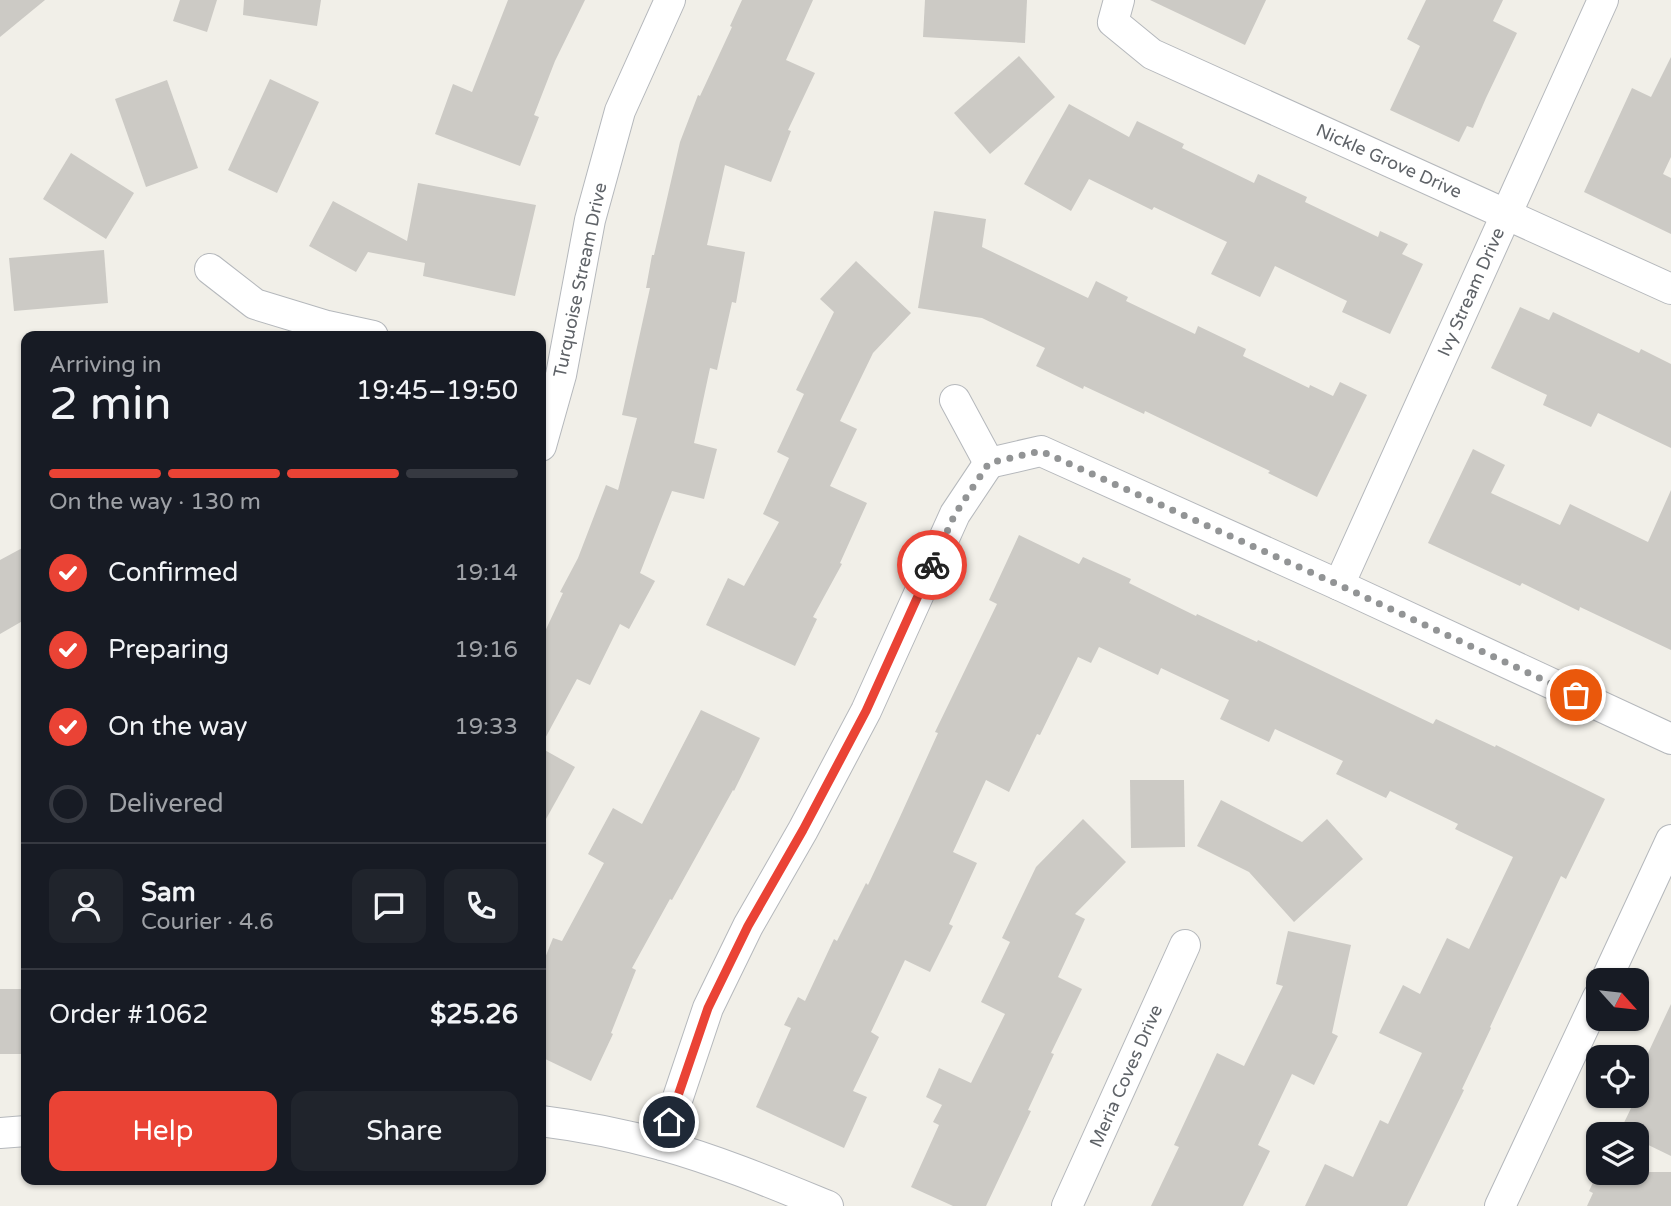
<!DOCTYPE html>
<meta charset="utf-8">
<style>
body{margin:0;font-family:"Varela Round",sans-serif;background:#20242c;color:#f1f3f6;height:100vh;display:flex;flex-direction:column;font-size:26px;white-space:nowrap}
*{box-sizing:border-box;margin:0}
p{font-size:23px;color:#9ea1a6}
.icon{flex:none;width:38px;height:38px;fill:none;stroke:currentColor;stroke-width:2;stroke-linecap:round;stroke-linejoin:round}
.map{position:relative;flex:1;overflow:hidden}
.side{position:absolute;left:21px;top:331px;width:525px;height:854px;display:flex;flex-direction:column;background:#171b24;border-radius:14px;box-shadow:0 2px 5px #0004}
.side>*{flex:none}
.needle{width:46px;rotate:117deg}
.buttons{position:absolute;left:1586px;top:968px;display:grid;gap:14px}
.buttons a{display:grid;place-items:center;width:63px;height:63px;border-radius:14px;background:#171b24;box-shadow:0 2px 5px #0004;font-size:35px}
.pin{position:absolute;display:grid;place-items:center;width:60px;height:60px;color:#fff;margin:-30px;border:4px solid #fff;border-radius:50%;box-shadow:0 2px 7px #0007}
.courier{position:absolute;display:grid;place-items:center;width:70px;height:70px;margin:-35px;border:5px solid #ea4335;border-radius:50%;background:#fff;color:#222;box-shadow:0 2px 9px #0007}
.headline em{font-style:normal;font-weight:600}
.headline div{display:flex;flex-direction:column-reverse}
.headline{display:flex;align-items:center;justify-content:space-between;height:119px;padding:0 28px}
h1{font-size:46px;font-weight:600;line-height:52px}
.bar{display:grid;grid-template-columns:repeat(4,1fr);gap:10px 7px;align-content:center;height:84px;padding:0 28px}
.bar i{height:9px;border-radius:5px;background:#363941}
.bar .selected{background:#ea4335}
.bar p{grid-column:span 4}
.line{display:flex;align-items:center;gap:18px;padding:0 28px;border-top:2px solid #363941}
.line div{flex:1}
.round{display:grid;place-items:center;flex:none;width:74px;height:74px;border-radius:14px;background:#20242c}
ol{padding:0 28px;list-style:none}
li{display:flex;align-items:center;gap:21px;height:77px}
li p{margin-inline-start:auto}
li .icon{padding:7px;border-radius:50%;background:#ea4335;color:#fff;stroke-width:4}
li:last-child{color:#9ea1a6}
li i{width:38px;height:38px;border:4px solid #363941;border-radius:50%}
.button{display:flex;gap:14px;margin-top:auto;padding:14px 28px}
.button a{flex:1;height:80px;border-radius:14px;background:#ea4335;color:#fff;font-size:28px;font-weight:600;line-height:80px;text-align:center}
.button a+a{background:#20242c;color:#f1f3f6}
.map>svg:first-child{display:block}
.building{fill:#cccac5}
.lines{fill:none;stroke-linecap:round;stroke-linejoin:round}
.minor-casing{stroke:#b5b8bc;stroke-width:32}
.minor{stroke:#fff;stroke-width:30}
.done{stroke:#929495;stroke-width:7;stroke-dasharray:0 12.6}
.route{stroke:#ea4335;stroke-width:9}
.labels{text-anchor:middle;stroke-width:7;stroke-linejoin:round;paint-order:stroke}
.street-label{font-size:18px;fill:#5f6368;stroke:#fff}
</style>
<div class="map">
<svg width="1671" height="1206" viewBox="0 0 1671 1206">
<rect width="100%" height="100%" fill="#f1efe8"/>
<g class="building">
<polygon points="0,0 45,0 0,37"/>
<polygon points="180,0 217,0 207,32 173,21"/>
<polygon points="244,0 321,0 317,26 243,15"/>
<polygon points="508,0 585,0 555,61 534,115 539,117 520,166 435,134 453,84 472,92"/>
<polygon points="742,0 813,0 786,60 815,73 788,130 791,131 771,182 725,165 707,245 745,252 736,303 732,302 717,370 710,368 694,443 717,449 704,499 672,491 640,573 655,581 629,629 620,624 590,685 577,679 541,746 541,640 563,593 560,592 578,558 606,485 618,490 637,418 622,415 650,288 646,288 652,255 654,255 680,142 698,95 700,96 732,27 730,26"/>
<polygon points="925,0 1027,0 1025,43 923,37"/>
<polygon points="1150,0 1266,0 1245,45"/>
<polygon points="1426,0 1503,0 1493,21 1517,33 1486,98 1473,128 1467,126 1459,142 1390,110 1420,46 1407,39"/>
<polygon points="1019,56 1055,97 990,154 954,113"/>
<polygon points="1671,57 1671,157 1663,174 1671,178 1671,234 1584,192 1632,88 1651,97"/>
<polygon points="270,79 319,102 277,193 228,170"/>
<polygon points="167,80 198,168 146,187 115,99"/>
<polygon points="1069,104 1129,137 1137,121 1184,144 1182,148 1254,183 1258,174 1307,197 1305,202 1378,237 1380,231 1408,244 1402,254 1423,264 1390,334 1342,312 1347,301 1275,266 1260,297 1211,274 1227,242 1154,207 1152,210 1089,179 1071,211 1024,184"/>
<polygon points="71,153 134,193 106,239 43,199"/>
<polygon points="418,183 536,205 515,296 423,276 425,263 368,252 356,272 309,246 333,201 407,241"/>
<polygon points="934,211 986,219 982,247 1088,298 1096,281 1128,297 1126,301 1195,334 1198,326 1246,349 1243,356 1309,388 1310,385 1333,396 1340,382 1367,395 1317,497 1268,473 1270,471 1145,411 1144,414 1084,386 1083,389 1036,366 1045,348 982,318 918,308"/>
<polygon points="104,250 108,303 14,311 9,258"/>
<polygon points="856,261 911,313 873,353 840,421 857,429 830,486 867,503 840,563 842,564 813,617 817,619 795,666 706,625 728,578 744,586 779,522 763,514 789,458 777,452 804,394 796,390 834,312 820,299"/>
<polygon points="1520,307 1549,320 1553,312 1639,353 1641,349 1671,364 1671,448 1598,413 1591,427 1543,405 1547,395 1491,368"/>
<polygon points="1473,449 1505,465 1491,493 1560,525 1570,504 1648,542 1671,490 1671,650 1580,607 1579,611 1522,583 1520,586 1428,543"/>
<polygon points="1019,535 1079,564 1083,557 1131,579 1129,583 1196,616 1197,614 1257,642 1258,640 1433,724 1436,719 1495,747 1496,745 1605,799 1566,879 1561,876 1490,1027 1491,1028 1462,1089 1464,1090 1407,1206 1305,1206 1325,1164 1353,1177 1380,1120 1388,1124 1422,1053 1379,1033 1403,985 1420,994 1447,938 1469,949 1513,857 1455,829 1458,824 1390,791 1386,798 1336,774 1343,761 1275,729 1269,742 1220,719 1229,700 1161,668 1158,675 1099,647 1091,663 1078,657 1040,735 1037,734 1009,792 986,780 953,852 977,863 949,924 953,926 930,972 905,960 871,1032 879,1037 853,1091 867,1097 844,1148 756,1107 791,1028 784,1025 798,997 805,1001 834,939 837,941 866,883 868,885 899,819 938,733 935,732 997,604 989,600"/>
<polygon points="26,546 26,619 0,634 0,560"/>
<polygon points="701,710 760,738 734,791 733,790 672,900 670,899 632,968 636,970 611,1033 613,1034 591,1081 541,1057 541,968 553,938 562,941 604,863 588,854 613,808 642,824"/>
<polygon points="541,748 575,767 541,828"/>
<polygon points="1130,780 1184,780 1185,847 1131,848"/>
<polygon points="1221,800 1302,842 1327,819 1363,859 1294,922 1249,872 1197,846"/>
<polygon points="1083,819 1126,862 1075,914 1085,919 1058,977 1082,989 1051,1053 1054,1054 1028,1110 1031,1111 986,1206 953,1206 911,1187 939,1125 933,1122 942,1105 926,1097 939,1068 971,1083 1005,1014 981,1002 1010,942 1002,938 1036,867"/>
<polygon points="1288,931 1351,945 1332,1033 1338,1036 1314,1085 1292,1074 1258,1145 1270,1151 1243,1206 1151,1206 1179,1147 1174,1145 1217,1053 1244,1066 1283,986 1276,984"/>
<rect x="0" y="989" width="26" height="65"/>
<polygon points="1671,1004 1671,1156 1636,1139 1636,1134 1626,1134 1620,1131 1649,1071 1641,1068"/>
<polygon points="1598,1172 1671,1172 1671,1206 1587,1206 1593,1193 1589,1191"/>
</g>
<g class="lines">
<defs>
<g id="minor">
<polyline points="1119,0 1113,22 1152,54 1671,289"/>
<polyline points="210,269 255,304 327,326 373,336"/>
<polyline points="955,400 989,463"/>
<polyline points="541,446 561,375 590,220 620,111 670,0"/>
<polyline points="989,463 1041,451 1339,585 1671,739"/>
<polyline points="1339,585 1603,0"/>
<polyline points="1606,980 1671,840"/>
<path d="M 541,1121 C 581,1126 622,1134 662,1145 C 719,1161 774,1184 828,1206"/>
<polyline points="0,1133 26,1131"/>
<polyline points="662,1145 708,1008 748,926 803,830 866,711 955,514 989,463"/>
<polyline points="1067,1206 1185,945"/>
<polyline points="1500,1206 1598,997"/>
</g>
</defs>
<use href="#minor" class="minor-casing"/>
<use href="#minor" class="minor"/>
</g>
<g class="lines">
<polyline class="done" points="932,565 955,514 989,463 1041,451 1339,585 1576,695"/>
<polyline class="route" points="669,1122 708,1008 748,926 803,830 866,711 932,565"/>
</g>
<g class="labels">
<g class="street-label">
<text transform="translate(1389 161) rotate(24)" y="6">Nickle Grove Drive</text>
<text transform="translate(580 280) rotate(-78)" y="6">Turquoise Stream Drive</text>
<text transform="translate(1471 292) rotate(-66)" y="6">Ivy Stream Drive</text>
<text transform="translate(1126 1076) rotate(-66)" y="6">Meria Coves Drive</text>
</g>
</g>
</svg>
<div class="buttons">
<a><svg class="needle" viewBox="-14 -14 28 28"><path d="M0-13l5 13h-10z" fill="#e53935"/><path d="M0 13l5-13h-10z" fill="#9ea1a6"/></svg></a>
<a><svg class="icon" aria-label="locate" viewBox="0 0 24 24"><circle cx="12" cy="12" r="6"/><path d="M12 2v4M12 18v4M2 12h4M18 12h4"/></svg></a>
<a><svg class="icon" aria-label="layers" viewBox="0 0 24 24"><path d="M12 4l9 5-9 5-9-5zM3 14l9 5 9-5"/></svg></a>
</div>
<div class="pin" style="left:1576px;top:695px;background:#ea580c"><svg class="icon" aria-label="bag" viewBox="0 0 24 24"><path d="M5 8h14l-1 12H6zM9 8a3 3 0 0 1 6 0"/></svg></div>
<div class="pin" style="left:669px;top:1122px;background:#1f2937"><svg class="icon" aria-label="home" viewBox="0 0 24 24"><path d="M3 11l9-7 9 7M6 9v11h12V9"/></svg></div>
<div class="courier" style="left:932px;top:565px"><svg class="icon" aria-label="bike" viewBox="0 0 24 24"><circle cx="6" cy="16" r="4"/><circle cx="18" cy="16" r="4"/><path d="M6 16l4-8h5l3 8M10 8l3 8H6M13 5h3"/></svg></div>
<section class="side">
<div class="headline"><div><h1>2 min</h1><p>Arriving in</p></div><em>19:45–19:50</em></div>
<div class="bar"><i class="selected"></i><i class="selected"></i><i class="selected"></i><i></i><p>On the way · 130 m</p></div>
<ol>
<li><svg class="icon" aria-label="check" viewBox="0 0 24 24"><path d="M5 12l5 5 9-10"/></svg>Confirmed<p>19:14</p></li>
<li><svg class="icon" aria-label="check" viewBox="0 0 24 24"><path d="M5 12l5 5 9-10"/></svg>Preparing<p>19:16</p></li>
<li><svg class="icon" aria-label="check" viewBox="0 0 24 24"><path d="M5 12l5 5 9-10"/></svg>On the way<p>19:33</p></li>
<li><i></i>Delivered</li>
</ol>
<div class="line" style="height:126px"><a class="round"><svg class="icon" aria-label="person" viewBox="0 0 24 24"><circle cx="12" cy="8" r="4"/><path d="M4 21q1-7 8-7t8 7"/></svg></a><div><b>Sam</b><p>Courier · 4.6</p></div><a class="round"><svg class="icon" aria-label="chat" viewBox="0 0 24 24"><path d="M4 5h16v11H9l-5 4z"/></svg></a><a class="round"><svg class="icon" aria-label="phone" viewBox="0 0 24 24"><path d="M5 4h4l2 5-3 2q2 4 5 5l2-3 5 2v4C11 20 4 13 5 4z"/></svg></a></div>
<div class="line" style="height:91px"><div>Order #1062</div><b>$25.26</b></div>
<div class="button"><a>Help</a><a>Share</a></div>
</section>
</div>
